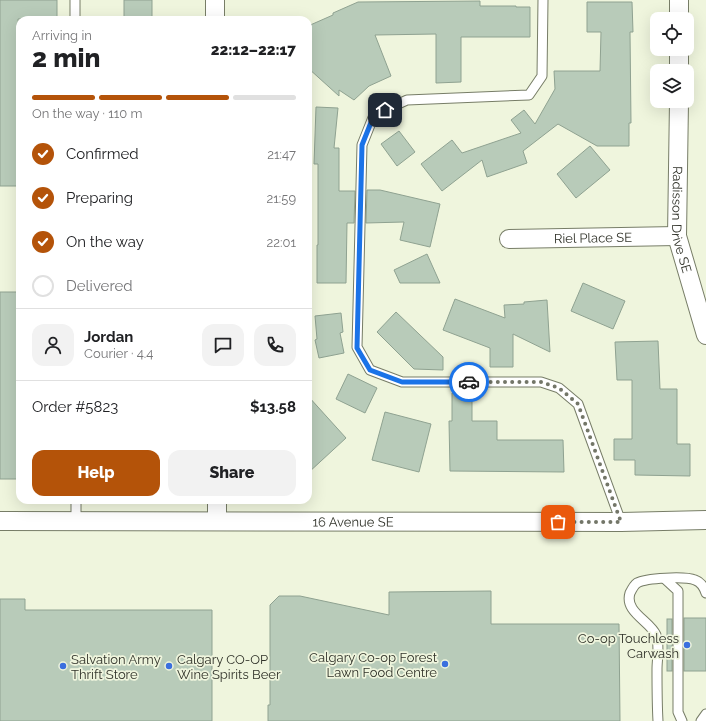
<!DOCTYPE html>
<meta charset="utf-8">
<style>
body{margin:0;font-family:Raleway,sans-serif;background:#f2f2f2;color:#202124;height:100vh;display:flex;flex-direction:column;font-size:15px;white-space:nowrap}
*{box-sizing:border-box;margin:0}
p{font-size:13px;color:#757577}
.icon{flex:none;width:22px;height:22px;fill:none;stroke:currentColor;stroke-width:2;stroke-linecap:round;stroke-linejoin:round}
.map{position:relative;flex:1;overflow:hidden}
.panel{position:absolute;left:16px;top:16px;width:296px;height:488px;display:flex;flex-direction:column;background:#fff;border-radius:12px;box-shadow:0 4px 16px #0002}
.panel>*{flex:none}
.controls{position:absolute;left:650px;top:12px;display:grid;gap:8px}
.controls a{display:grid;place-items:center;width:44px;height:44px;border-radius:8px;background:#fff;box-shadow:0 4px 16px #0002;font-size:20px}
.pin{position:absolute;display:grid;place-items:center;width:34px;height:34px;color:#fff;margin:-17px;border-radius:8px;box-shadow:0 2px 6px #0006}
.courier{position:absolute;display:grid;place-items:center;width:40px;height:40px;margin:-20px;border:3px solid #1a73e8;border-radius:50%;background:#fff;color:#222;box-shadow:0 1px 5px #0007}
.summary em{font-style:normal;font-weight:800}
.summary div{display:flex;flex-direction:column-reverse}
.summary{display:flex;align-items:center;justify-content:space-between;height:68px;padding:0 16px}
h1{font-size:26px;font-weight:800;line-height:30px}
.bar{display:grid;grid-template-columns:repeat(4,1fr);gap:6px 4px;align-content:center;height:48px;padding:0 16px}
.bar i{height:5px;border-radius:3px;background:#e0e0e0}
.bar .selected{background:#b45309}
.bar p{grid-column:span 4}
.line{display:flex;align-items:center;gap:10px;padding:0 16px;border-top:1px solid #e0e0e0}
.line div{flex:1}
.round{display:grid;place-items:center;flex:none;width:42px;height:42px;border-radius:12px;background:#f2f2f2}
ol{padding:0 16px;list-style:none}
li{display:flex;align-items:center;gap:12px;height:44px}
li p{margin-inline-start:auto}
li .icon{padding:4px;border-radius:50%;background:#b45309;color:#fff;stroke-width:4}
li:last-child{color:#757577}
li i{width:22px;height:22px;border:2px solid #e0e0e0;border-radius:50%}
.button{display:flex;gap:8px;margin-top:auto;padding:8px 16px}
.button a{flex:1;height:46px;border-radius:12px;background:#b45309;color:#fff;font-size:16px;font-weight:800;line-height:46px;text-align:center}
.button a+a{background:#f2f2f2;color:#202124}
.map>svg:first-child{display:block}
.building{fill:#b8cbb9;stroke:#8fa291}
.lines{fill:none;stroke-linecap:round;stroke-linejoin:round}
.lane-casing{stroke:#777d67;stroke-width:11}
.street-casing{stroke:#777d67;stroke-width:20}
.lane{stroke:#fff;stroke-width:9}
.street{stroke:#fff;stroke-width:18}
.done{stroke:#737668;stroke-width:4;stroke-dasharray:0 7.2}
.route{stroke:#1a73e8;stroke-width:5}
.poi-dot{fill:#3b6fde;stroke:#eff5dd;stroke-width:1.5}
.labels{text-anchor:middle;stroke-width:3.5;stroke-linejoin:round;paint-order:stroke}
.street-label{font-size:13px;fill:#303229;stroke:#eff5dd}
.poi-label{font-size:13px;fill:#303229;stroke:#eff5dd;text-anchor:end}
</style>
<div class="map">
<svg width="706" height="721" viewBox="0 0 706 721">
<rect width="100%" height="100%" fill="#eff5dd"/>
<g class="building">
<polygon points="0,0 57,0 57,19 18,19 20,136 17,136 17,186 0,186"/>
<rect x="124" y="0" width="28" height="20"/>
<polygon points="480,1 480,6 516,6 516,7 530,7 530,37 461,37 461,82 436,83 436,34 375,35 391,76 369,86 354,100 339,90 339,96 308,68 308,26 333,15 333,13 358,2"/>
<polygon points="587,2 632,2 633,32 630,32 631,123 629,123 629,146 597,146 558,124 523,151 527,163 487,177 482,160 442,191 421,164 452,140 462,153 521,133 511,120 524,110 535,124 555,89 554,71 600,71 601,32 587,32"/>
<polygon points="316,107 338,108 334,148 339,148 339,191 355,191 354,223 347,223 346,283 317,283 317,245 318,245 318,164 314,164"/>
<polygon points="399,131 415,152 397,166 381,144"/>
<polygon points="590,146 610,170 576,198 557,174"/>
<polygon points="367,190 380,190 440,204 430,247 400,240 404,222 366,223"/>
<polygon points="427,254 440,283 400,283 394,270"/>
<polygon points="583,283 625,301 613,329 571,311"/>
<polygon points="0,292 20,292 19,449 20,449 20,479 0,479"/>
<polygon points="455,299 505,318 504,305 524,304 524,302 547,300 550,352 513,334 513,367 490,367 490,348 443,330"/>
<polygon points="396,312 443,357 443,370 414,369 377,332"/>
<polygon points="341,313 343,332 340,333 344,353 319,358 315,340 317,339 315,316"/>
<polygon points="658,341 660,389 677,389 677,444 690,444 690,476 635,475 635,460 614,460 614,439 632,439 632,380 617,380 615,342"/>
<polygon points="348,374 377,388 365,413 336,399"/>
<polygon points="452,393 472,393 472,421 497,421 497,440 563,440 564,472 450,471 449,421 452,421"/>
<polygon points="308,396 346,438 308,473"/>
<polygon points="385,412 431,424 419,472 372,460"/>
<polygon points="491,591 491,624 619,624 620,721 268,721 268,705 270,705 270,605 279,596 300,596 389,615 389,592"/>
<polygon points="0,599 25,599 25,610 212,610 212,721 0,721"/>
<rect x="684" y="618" width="22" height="53"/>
<rect x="667" y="619" width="5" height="52"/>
</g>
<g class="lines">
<defs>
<g id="lane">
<polyline points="75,0 75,20"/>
<polyline points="543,0 542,76 529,95 407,100 374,115 362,145 357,347 370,370 402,382 541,382 559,388 578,404 621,522"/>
<polyline points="76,500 76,521"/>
<polyline points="665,579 678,591 678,712 682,721"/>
<path d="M 658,721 C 657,704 657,686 657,669 C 657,659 660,645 656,635 C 650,621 624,612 630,593 C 632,589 634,585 637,583 C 646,578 685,576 695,580 C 701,582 704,587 706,593"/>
<polyline points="701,721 706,714"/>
</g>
<g id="street">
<polyline points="215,0 215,20"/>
<polyline points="679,0 679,19"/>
<polyline points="679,49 679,71"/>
<path id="s1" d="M 679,101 L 677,236 L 706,335"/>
<path id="s2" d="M 509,239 L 677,236"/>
<polyline points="217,500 217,521"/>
<path id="s3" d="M 0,521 L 621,522 L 706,520"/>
</g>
</defs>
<use href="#lane" class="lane-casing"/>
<use href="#street" class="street-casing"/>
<use href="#lane" class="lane"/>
<use href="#street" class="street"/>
</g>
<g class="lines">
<polyline class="done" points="469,382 541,382 559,388 578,404 621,522 558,522"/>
<polyline class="route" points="385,110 374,115 362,145 357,348 370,370 402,382 469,382"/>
</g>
<g class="poi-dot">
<circle cx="687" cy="645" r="4"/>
<circle cx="445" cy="664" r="4"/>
<circle cx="63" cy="666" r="4"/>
<circle cx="169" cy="666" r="4"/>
</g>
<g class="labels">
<g class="street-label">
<text dy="5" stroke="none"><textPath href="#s1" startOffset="119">Radisson Drive SE</textPath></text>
<text dy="5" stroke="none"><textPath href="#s2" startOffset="84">Riel Place SE</textPath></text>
<text dy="5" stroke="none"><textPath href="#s3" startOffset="353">16 Avenue SE</textPath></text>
</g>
<g class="poi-label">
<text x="679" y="643">Co-op Touchless<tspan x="679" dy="15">Carwash</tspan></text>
<text x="437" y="662">Calgary Co-op Forest<tspan x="437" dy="15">Lawn Food Centre</tspan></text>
<text x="71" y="664" text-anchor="start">Salvation Army<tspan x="71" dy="15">Thrift Store</tspan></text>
<text x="177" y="664" text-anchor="start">Calgary CO-OP<tspan x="177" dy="15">Wine Spirits Beer</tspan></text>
</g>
</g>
</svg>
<div class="controls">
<a><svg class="icon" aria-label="locate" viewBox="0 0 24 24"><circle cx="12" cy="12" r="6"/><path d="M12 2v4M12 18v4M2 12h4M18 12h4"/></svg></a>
<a><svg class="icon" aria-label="layers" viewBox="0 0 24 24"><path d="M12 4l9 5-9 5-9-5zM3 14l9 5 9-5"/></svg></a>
</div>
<div class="pin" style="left:558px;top:522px;background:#ea580c"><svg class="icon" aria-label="bag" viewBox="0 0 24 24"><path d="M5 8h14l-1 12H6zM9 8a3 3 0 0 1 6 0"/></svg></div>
<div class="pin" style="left:385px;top:110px;background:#1f2937"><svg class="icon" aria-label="home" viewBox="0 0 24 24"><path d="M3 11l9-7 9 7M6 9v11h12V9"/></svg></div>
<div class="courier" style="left:469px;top:382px"><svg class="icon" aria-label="car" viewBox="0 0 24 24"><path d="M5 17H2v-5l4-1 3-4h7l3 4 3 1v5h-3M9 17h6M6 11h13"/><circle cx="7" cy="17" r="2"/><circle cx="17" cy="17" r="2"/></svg></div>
<section class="panel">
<div class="summary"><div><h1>2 min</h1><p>Arriving in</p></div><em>22:12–22:17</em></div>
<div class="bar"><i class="selected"></i><i class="selected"></i><i class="selected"></i><i></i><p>On the way · 110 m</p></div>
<ol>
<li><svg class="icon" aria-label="check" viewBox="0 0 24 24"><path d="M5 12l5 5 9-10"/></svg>Confirmed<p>21:47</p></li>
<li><svg class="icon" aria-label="check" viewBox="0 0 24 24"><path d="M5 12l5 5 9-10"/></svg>Preparing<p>21:59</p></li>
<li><svg class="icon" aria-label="check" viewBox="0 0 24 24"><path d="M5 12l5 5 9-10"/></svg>On the way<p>22:01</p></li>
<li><i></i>Delivered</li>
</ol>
<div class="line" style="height:72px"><a class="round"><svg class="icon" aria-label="person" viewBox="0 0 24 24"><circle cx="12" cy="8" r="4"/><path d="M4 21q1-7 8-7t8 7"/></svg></a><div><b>Jordan</b><p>Courier · 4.4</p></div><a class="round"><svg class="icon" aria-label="chat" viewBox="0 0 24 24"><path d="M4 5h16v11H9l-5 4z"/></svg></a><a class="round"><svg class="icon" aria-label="phone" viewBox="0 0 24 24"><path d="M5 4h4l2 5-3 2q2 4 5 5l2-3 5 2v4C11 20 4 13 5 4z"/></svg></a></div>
<div class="line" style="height:52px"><div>Order #5823</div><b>$13.58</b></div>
<div class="button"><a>Help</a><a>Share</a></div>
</section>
</div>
